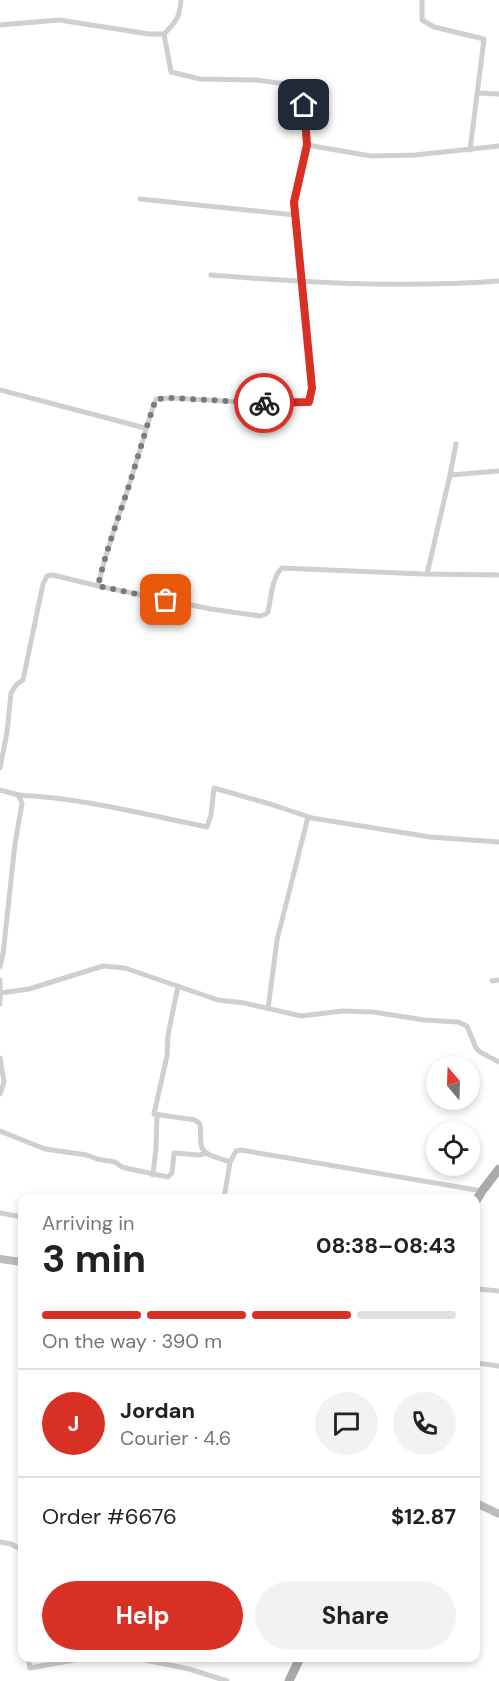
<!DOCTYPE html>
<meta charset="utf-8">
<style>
body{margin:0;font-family:"DM Sans",sans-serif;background:#f2f2f2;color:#222;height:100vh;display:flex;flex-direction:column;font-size:22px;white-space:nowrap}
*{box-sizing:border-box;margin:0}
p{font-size:20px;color:#767676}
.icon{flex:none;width:33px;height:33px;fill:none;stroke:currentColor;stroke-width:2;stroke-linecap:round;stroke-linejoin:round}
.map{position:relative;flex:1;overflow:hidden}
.side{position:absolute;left:18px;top:1194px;width:462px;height:468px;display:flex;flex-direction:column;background:#fff;border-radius:12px;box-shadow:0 3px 9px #0003}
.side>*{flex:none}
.needle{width:39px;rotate:341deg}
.tools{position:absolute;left:426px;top:1056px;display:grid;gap:12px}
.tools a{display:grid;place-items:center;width:54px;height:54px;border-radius:50%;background:#fff;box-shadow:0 3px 9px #0003;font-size:30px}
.pin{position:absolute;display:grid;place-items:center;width:51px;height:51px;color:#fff;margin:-26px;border-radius:12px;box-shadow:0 3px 9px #0006}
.courier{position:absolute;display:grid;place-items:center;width:60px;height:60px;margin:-30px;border:4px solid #d93025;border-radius:50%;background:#fff;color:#222;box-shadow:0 2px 8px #0007}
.overview em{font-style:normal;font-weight:700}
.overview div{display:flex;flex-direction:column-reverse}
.overview{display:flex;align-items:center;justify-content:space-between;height:102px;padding:0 24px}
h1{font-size:39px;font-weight:700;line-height:45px}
.bar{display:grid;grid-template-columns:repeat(4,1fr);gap:9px 6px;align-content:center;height:72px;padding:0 24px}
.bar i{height:8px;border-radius:4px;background:#e0e0e0}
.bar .selected{background:#d93025}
.bar p{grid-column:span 4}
.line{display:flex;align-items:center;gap:15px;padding:0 24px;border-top:2px solid #e0e0e0}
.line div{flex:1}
.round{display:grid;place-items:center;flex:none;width:63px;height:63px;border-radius:32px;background:#f2f2f2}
.primary-button{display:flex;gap:12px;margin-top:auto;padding:12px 24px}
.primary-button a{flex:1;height:69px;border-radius:36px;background:#d93025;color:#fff;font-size:24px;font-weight:700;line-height:69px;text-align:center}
.primary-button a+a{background:#f2f2f2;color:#222}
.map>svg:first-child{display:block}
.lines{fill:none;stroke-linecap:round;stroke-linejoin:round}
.minor{stroke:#cfcfcf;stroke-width:5}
.secondary{stroke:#bcbcbc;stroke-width:8}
.primary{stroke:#aaa;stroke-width:9}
.done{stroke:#7a7a7a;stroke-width:6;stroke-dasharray:0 10.8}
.route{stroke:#d93025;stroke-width:8}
</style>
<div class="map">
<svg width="499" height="1681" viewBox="0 0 499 1681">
<rect width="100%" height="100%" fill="#fff"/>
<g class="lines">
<g class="minor">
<polyline points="422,0 422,20 434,27 484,39 470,150"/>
<path d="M 0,25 L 59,20 L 149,34 L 164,34 L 171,72 L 200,79 L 256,80 L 302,86 L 307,145 L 294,202 L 312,388 L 309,402 L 279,404 L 171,398 L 156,399 C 148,421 142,444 135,466 C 123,507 107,545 98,586 L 53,575 L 47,576 L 43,584 L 23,680 L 16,685 L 11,693 L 7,732 L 0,768"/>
<path d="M 164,34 C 177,20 179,19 181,0"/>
<polyline points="478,93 499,94"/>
<polyline points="307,145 371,156 415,155 499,146"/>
<polyline points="140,199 295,215"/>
<path d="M 211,275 C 306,283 403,288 499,281"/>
<polyline points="0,390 145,428"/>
<polyline points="456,444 450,475 499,471"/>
<polyline points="427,574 450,475"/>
<path d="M 98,586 L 211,609 L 260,616 L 266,614 L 268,612 C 271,598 272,577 282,568 L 423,574 L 499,575"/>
<polyline points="0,790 18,795 22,803 15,844 3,954 0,967"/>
<path d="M 18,795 C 82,798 144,814 207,827 L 211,815 L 214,788 L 270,804 L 312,818 L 430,837 L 499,842"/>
<polyline points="0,980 0,1004"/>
<polyline points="492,981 499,980"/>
<path d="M 178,986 L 168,1035 L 167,1056 L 154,1114 L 195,1120 L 200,1124 C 201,1131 200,1138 201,1144 C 202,1156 220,1158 230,1162"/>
<polyline points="0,993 29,989 103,966 125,968 218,1000 244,1003 301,1016 343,1011 373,1012 424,1020 458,1022 467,1026 476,1048 480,1052 499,1062"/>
<polyline points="268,1009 277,940 308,817"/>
<polyline points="0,1058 4,1082 0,1094"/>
<polyline points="0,1131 45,1149 87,1155 97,1159 115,1162 122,1167 130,1169 168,1177 172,1173 174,1153 199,1155 206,1153"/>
<polyline points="153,1175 156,1148 157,1115"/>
<polyline points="224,1198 230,1162 236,1151 241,1150 482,1191"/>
<polyline points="0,1213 22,1217"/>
<polyline points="476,1289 499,1291"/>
<polyline points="476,1363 499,1366"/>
<polyline points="0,1542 11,1544 22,1550"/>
<polyline points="22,1627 22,1634"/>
<polyline points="28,1658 30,1668 85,1658"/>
<polyline points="135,1658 189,1669 227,1681"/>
</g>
<g class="secondary">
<polyline points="0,1259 22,1262"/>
<polyline points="476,1503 499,1514"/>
</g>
<g class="primary">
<polyline points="476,1201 482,1191 499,1169"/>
<polyline points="289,1681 300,1658"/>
</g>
</g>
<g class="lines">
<path class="done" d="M 166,600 L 98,586 C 107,545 123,507 135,466 C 142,444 148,421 156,399 L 171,398 L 264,403"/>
<polyline class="route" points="264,403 309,402 312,388 294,202 307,145 304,105"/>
</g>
</svg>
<div class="tools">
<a><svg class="needle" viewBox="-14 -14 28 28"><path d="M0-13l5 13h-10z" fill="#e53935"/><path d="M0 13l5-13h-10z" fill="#767676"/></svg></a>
<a><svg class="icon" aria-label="locate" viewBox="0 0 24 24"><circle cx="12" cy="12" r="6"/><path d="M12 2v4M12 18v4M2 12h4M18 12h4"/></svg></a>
</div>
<div class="pin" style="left:166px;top:600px;background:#ea580c"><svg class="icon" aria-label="bag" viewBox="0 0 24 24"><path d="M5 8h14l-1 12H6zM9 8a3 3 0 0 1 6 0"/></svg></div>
<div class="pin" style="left:304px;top:105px;background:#1f2937"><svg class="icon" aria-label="home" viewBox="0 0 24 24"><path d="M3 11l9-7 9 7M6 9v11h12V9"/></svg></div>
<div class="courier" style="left:264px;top:403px"><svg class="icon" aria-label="bike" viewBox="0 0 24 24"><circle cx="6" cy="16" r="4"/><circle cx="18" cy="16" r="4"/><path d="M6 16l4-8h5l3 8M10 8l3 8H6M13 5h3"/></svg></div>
<section class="side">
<div class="overview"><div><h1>3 min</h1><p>Arriving in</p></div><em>08:38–08:43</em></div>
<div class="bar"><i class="selected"></i><i class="selected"></i><i class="selected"></i><i></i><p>On the way · 390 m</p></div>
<div class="line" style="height:108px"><b class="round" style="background:#d93025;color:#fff">J</b><div><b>Jordan</b><p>Courier · 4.6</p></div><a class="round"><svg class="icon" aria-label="chat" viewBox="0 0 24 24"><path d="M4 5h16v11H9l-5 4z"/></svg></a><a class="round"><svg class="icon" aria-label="phone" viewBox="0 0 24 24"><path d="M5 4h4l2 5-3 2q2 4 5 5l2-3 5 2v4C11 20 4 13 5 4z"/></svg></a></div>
<div class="line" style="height:78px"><div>Order #6676</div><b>$12.87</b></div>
<div class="primary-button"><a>Help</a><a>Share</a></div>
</section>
</div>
